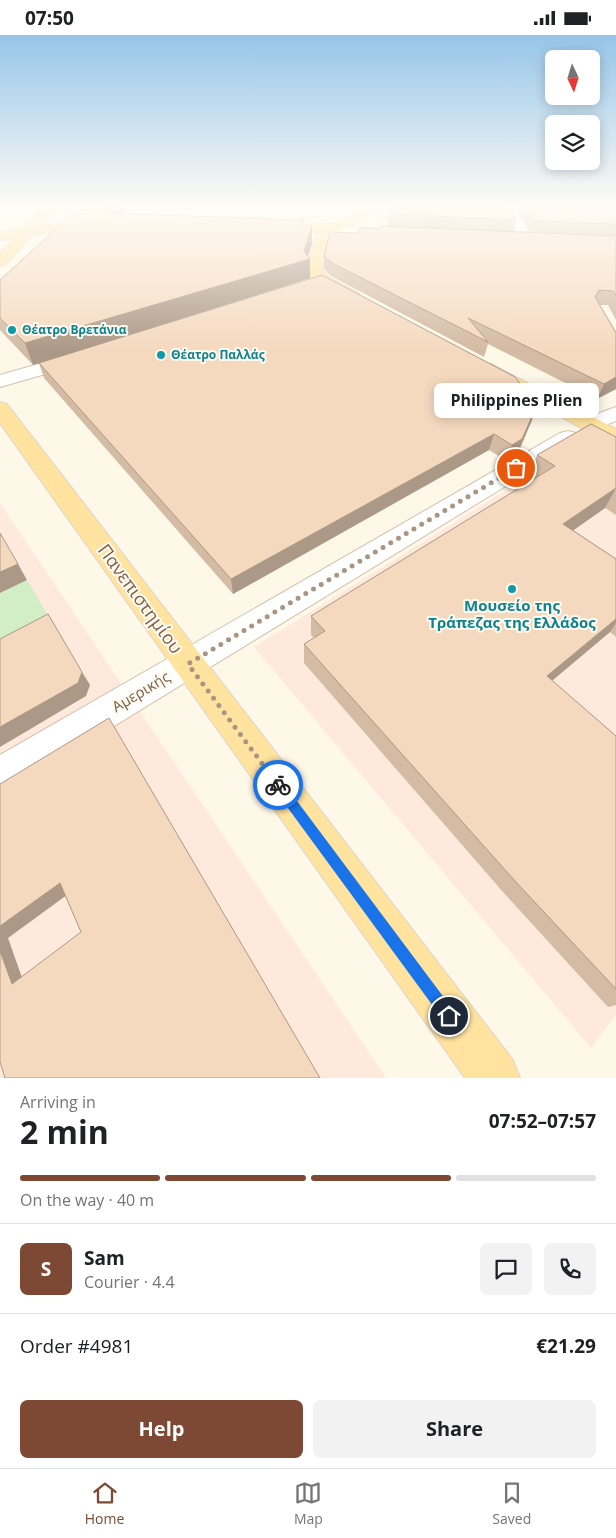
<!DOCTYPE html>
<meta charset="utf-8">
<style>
body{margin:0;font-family:"Open Sans",sans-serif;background:#f2f2f2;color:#202124;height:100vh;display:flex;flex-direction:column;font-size:19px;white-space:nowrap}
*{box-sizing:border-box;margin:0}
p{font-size:16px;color:#757577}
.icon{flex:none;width:28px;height:28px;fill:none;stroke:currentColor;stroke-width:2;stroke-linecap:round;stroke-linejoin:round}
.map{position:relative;height:1043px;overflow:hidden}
.details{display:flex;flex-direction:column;background:#fff;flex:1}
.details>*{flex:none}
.needle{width:32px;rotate:176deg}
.tools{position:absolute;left:545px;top:15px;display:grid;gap:10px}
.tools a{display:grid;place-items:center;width:55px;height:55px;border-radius:8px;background:#fff;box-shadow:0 2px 12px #0003;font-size:25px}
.pin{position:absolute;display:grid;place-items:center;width:42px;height:42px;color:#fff;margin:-21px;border:2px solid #fff;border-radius:50%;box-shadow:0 1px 5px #0007}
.courier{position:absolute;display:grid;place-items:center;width:50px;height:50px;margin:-25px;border:4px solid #1a73e8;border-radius:50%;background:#fff;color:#222;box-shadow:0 1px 6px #0007}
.bubble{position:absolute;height:35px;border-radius:8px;background:#fff;box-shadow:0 2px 12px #0003;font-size:16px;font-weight:700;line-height:35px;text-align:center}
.headline em{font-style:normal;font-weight:700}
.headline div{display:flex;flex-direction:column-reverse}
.headline{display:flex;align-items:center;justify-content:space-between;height:85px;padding:0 20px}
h1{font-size:32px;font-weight:700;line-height:38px}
.bar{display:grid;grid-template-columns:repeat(4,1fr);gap:8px 5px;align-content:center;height:60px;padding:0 20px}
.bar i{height:6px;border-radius:4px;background:#e0e0e0}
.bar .current{background:#7d4934}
.bar p{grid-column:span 4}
.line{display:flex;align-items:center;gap:12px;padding:0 20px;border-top:1px solid #e0e0e0}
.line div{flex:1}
.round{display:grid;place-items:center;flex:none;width:52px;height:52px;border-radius:8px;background:#f2f2f2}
.cta{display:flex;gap:10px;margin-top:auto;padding:10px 20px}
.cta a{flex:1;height:58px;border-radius:8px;background:#7d4934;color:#fff;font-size:20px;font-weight:700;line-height:58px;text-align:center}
.cta a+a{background:#f2f2f2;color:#202124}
.status{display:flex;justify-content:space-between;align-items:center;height:35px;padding:0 25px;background:#fff;direction:ltr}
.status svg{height:14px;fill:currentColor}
.dock{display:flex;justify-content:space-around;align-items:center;height:70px;border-top:1px solid #e0e0e0;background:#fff;font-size:14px;color:#757577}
.dock a{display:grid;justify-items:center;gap:2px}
.dock .current{color:#7d4934}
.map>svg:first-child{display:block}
.commercial{fill:#ffe9dc}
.green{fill:#d2eec6}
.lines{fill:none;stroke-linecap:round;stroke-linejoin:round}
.street-casing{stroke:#d2c0ad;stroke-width:2}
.secondary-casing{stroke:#d5c1aa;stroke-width:2}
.primary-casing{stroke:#ddd5d0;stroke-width:2}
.street{fill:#fff;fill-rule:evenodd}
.secondary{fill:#fff;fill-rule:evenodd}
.primary{fill:#ffe39f;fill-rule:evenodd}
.wall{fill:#d3bba4}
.shaded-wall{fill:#ac9886}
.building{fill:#f5d9bf;stroke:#ac9886}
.route{fill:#1a73e8}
.done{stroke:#a99582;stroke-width:5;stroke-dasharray:0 9}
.culture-dot{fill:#0f9aa8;stroke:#fffbf1;stroke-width:2}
.labels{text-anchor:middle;stroke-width:4;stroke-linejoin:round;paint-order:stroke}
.far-culture-label{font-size:12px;font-weight:bold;fill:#0d838f;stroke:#fffbf1;text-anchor:start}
.culture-label{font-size:15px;font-weight:bold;fill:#0d838f;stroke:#fffbf1}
.street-label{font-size:15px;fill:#7b5f4a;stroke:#fffbf1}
.near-street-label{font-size:18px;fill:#7b5f4a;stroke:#fffbf1}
</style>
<div class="status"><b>07:50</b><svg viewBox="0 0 49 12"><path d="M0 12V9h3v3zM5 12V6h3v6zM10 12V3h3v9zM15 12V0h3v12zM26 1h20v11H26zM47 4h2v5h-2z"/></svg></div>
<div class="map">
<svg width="616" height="1043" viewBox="0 0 616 1043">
<rect width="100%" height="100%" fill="#fef8e9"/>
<g class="commercial">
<polygon points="590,403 616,417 616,979 591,1013 254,612"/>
<polygon points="0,468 386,1043 0,1043"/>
</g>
<polygon class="green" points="27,545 56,594 0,623 0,558"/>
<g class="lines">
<defs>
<g id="street">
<polygon points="386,170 398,170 391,183 386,184 380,180"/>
<polygon points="504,170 516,170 531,204 529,207 524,208 517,204"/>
<polygon points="325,190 396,195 403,199 396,203 320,197 318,194 320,191"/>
<polygon points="77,318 84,320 87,324 84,328 0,352 0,340"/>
<polygon points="616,372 616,386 591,396 583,394 580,389 583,384"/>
</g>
<polygon id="secondary" points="568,396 576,398 579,403 576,408 13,753 0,758 0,720 560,398"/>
<g id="primary">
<polygon points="46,170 59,170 41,191 97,182 104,186 97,190 33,200 5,230 0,231 0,218 15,203 0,205 0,197 24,193"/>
<path d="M 363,170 L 376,170 C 365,186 350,194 331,197 L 322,235 L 330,243 L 358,258 L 360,261 L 352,266 C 335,262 316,250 306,236 L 317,198 L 303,197 L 301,194 C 308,186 326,191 336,188 C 347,185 356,178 363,170 Z"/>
<polygon points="491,329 616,394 616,410 608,408 484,339 481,335 484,331"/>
<polygon points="0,367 7,369 513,1025 520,1043 465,1043 0,388"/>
</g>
</defs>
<use href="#street" class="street-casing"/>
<use href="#secondary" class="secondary-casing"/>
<use href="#primary" class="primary-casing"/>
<use href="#street" class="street"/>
<use href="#secondary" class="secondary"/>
<use href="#primary" class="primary"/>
</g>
<g class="wall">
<polygon points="102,170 126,170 121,179 304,185 304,190 312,191 312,209 308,221 310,243 33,330 0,295 0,245 98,175"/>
<polygon points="517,170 616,170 616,285 608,270 599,270 615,296 616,297 616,354 597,364 488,309 484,322 331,241 324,234 324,221 358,198 378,194 388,191 389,179 516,185 514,196 530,197"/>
<polygon points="39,328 532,385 517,420 507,426 489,415 233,559 44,343"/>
<polygon points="616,402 616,480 605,473 573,495 616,524 616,602 610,597 552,646 616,701 616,970 608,972 503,857 304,628 304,609 314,603 311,600 311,581 534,444 530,441 537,420"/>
</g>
<g class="shaded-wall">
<polygon points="123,170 126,170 120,181 119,176"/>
<polygon points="312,191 312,209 307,225 310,224 310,243 33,330 25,308"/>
<polygon points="616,342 616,354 597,364 604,349"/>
<polygon points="537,370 532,385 517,420 507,426 512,410"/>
<polygon points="494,399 489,415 233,559 231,544"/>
<polygon points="616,453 605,473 554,509 563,489"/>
<polygon points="18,529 27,545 0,558 0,537"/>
<polygon points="616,584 616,588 610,597 536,659 547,641"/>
<polygon points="82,637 90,650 86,661 0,712 0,692"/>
<polygon points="60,848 71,857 8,903 26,954 12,949 0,916 0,891"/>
</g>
<g class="building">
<polygon points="102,170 123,170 119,176 110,176 110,175 98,175"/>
<polygon points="395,170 510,170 516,185 389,179"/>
<polygon points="526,170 616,170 616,189 535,186"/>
<polygon points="82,175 110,175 107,178 304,185 303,190 312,191 304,216 310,224 25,308 0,283 0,245 75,177"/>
<polygon points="380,191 616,201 616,261 613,256 599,255 595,262 615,296 616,297 616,342 604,349 468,283 488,307 332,228 324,221 330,197 358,198 359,193 378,194"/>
<polygon points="322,240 515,342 537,370 522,404 512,410 494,399 231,544 39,328"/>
<polygon points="591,389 616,402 616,453 563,489 616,524 616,584 547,641 616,701 616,954 515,846 304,609 325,596 311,581 555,431 537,420"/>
<polygon points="0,498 18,529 0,537"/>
<polygon points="48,579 82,637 78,648 0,692 0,604"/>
<polygon points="109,683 320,1043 5,1043 0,1027 0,916 12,949 81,897 60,848 0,891 0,749"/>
</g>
<linearGradient id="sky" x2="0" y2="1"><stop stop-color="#96c5e9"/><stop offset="0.54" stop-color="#fffcf5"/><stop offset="1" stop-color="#fffcf5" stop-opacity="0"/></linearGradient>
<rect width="616" height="316" fill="url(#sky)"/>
<polygon class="route" points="278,745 282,746 454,976 456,981 454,986 449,988 444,986 274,754 273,750"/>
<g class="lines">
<polyline class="done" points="278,750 188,629 516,433"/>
</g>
<g class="culture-dot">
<circle cx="12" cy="295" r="5"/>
<circle cx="161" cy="320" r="5"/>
<circle cx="512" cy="554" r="5"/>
</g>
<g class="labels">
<g class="far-culture-label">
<text x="22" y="299">Θέατρο Βρετάνια</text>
<text x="171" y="324">Θέατρο Παλλάς</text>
</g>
<g class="culture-label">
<text x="512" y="576">Μουσείο της<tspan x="512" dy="17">Τράπεζας της Ελλάδος</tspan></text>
</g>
<g class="street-label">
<text transform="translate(141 657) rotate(-31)" y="5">Αμερικής</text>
</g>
<g class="near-street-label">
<text transform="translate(140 564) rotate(54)" y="6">Πανεπιστημίου</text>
</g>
</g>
</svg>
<div class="tools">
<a><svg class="needle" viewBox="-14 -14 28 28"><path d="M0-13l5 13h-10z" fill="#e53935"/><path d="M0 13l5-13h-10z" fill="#757577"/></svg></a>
<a><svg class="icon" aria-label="layers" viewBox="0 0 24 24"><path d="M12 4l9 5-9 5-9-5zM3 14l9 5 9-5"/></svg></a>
</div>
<div class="pin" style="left:516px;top:433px;background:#ea580c"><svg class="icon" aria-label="bag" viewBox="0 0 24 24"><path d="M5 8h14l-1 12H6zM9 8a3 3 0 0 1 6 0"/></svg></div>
<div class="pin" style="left:449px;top:981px;background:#1f2937"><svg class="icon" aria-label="home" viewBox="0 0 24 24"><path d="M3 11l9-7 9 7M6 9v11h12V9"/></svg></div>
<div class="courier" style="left:278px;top:750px"><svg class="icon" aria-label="bike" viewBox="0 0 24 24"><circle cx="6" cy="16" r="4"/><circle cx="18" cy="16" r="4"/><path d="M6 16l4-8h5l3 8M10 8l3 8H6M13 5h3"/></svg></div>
<div class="bubble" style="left:434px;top:348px;width:165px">Philippines Plien</div>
</div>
<section class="details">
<div class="headline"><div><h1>2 min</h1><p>Arriving in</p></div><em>07:52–07:57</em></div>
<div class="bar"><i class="current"></i><i class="current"></i><i class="current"></i><i></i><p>On the way · 40 m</p></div>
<div class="line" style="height:90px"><b class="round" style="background:#7d4934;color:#fff">S</b><div><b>Sam</b><p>Courier · 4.4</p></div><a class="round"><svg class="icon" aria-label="chat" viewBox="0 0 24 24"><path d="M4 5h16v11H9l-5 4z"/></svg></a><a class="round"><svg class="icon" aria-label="phone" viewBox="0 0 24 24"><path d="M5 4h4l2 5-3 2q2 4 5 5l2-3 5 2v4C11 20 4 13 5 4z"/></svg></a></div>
<div class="line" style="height:65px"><div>Order #4981</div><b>€21.29</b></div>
<div class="cta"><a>Help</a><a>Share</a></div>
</section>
<nav class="dock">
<a class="current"><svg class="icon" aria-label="home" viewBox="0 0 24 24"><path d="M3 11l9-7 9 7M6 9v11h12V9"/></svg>Home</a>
<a><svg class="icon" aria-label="map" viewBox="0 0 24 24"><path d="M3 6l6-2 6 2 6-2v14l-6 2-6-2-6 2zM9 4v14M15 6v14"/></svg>Map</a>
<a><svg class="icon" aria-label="saved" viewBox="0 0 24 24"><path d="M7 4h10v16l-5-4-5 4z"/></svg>Saved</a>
</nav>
